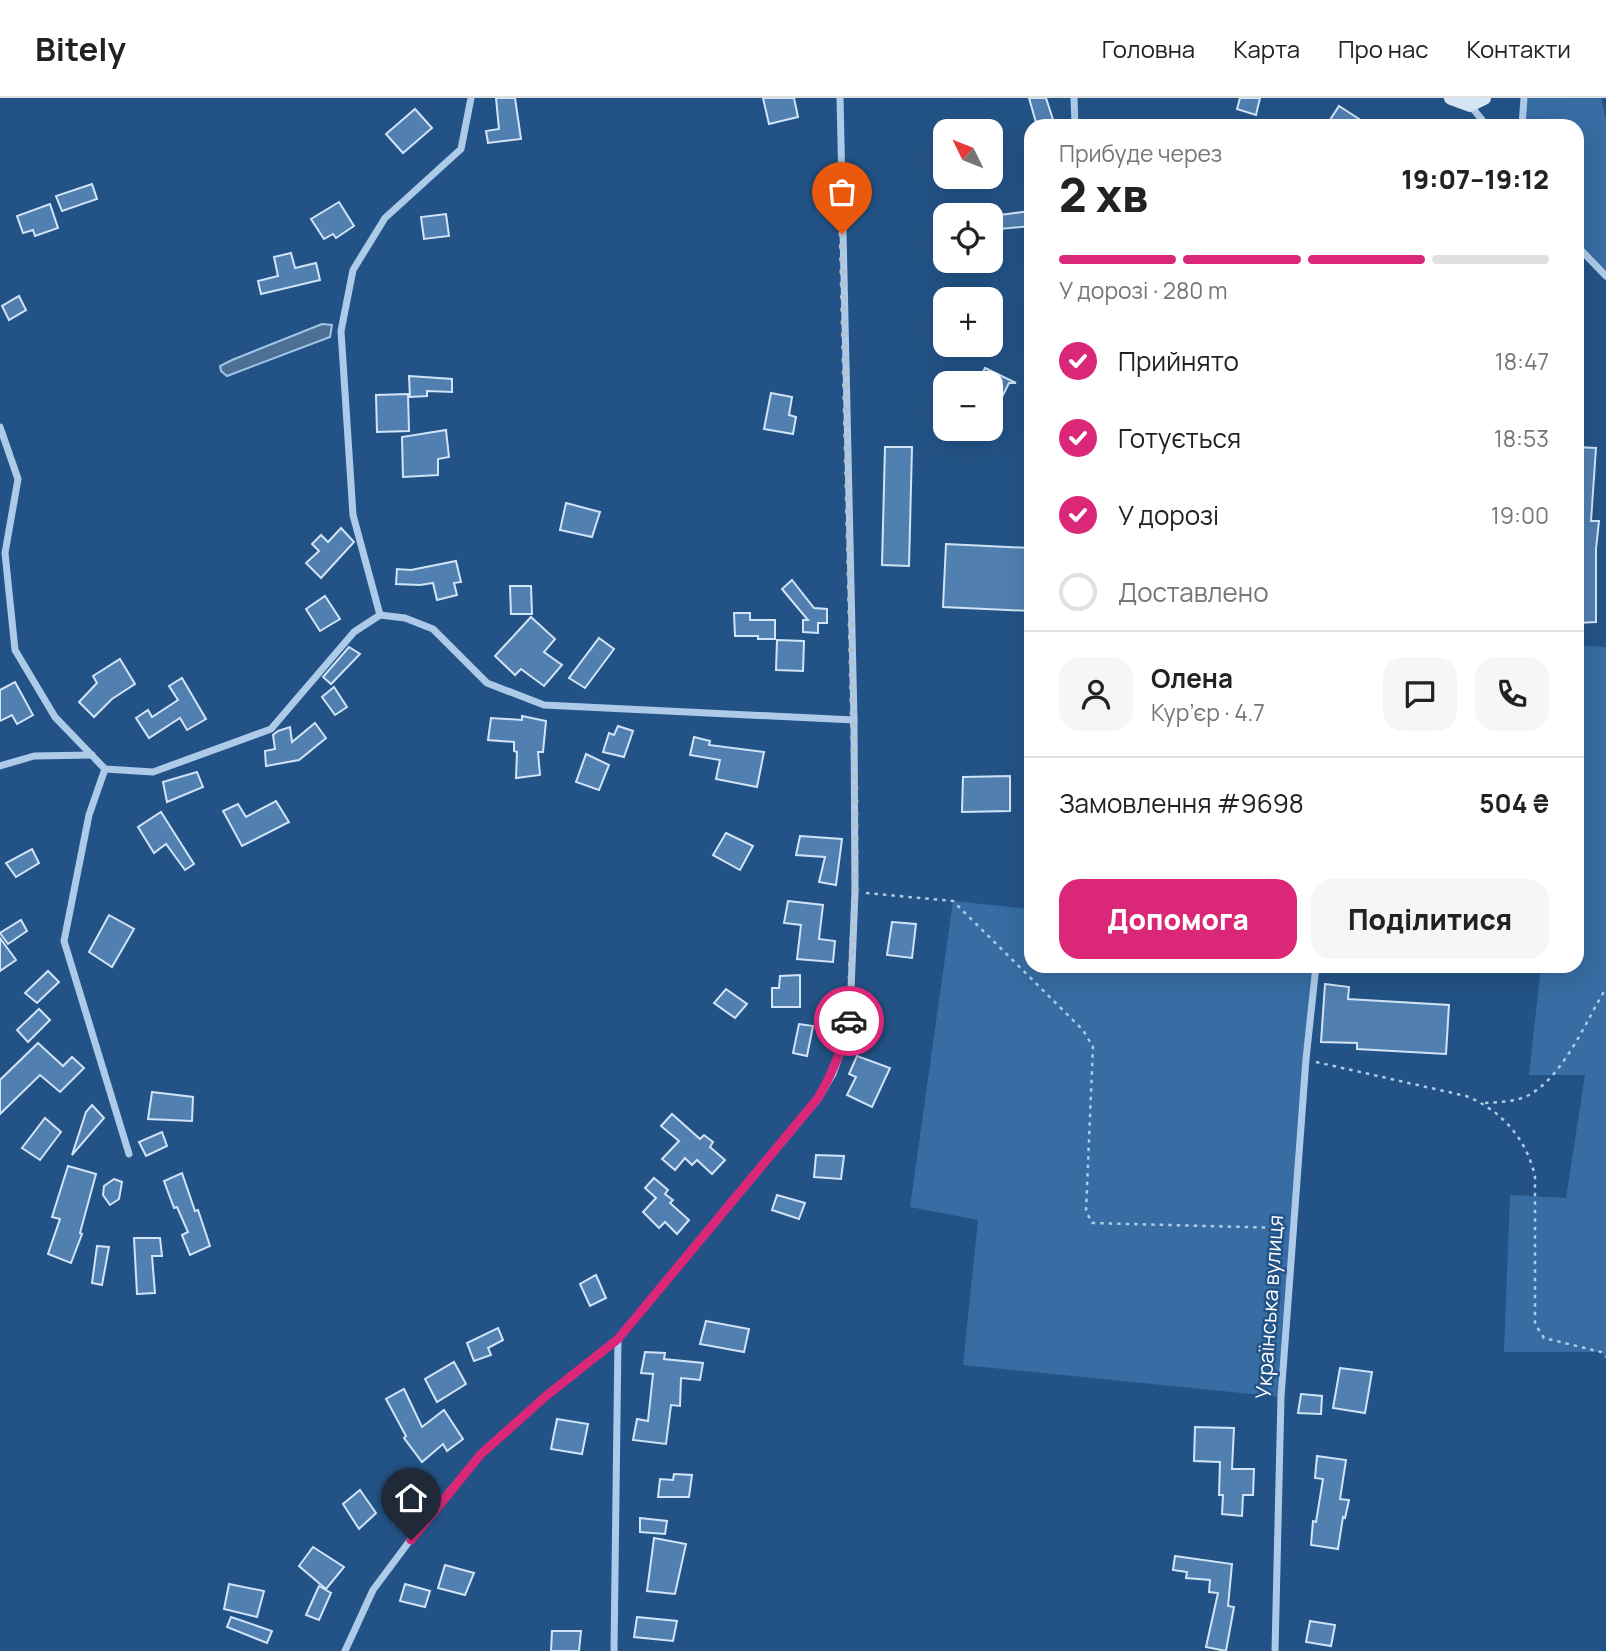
<!DOCTYPE html>
<html lang="uk">
<meta charset="utf-8">
<style>
body{margin:0;font-family:Manrope,sans-serif;background:#f6f6f6;color:#222;height:100vh;display:flex;flex-direction:column;font-size:26px;white-space:nowrap}
*{box-sizing:border-box;margin:0}
p{font-size:23px;color:#767676}
.icon{flex:none;width:38px;height:38px;fill:none;stroke:currentColor;stroke-width:2;stroke-linecap:round;stroke-linejoin:round}
.map{position:relative;flex:1;overflow:hidden}
.sheet{position:absolute;left:1024px;top:21px;width:560px;height:854px;display:flex;flex-direction:column;background:#fff;border-radius:21px;box-shadow:0 7px 28px #0002}
.sheet>*{flex:none}
.needle{width:46px;rotate:313deg}
.fabs{position:absolute;left:933px;top:21px;display:grid;gap:14px}
.fabs a{display:grid;place-items:center;width:70px;height:70px;border-radius:14px;background:#fff;box-shadow:0 7px 28px #0002;font-size:35px}
.pin{position:absolute;display:grid;place-items:center;width:60px;height:60px;color:#fff;margin:-72px -30px;border-radius:50% 50% 50% 0;rotate:-45deg;box-shadow:0 0 7px #0007}
.pin .icon{rotate:45deg}
.courier{position:absolute;display:grid;place-items:center;width:70px;height:70px;margin:-35px;border:5px solid #db2777;border-radius:50%;background:#fff;color:#222;box-shadow:0 2px 9px #0007}
.overview em{font-style:normal;font-weight:800}
.overview div{display:flex;flex-direction:column-reverse}
.overview{display:flex;align-items:center;justify-content:space-between;height:119px;padding:0 35px}
h1{font-size:46px;font-weight:800;line-height:52px}
.bar{display:grid;grid-template-columns:repeat(4,1fr);gap:10px 7px;align-content:center;height:84px;padding:0 35px}
.bar i{height:9px;border-radius:5px;background:#e0e0e0}
.bar .active{background:#db2777}
.bar p{grid-column:span 4}
.line{display:flex;align-items:center;gap:18px;padding:0 35px;border-top:2px solid #e0e0e0}
.line div{flex:1}
.round{display:grid;place-items:center;flex:none;width:74px;height:74px;border-radius:21px;background:#f6f6f6}
ol{padding:0 35px;list-style:none}
li{display:flex;align-items:center;gap:21px;height:77px}
li p{margin-inline-start:auto}
li .icon{padding:7px;border-radius:50%;background:#db2777;color:#fff;stroke-width:4}
li:last-child{color:#767676}
li i{width:38px;height:38px;border:4px solid #e0e0e0;border-radius:50%}
.button{display:flex;gap:14px;margin-top:auto;padding:14px 35px}
.button a{flex:1;height:80px;border-radius:21px;background:#db2777;color:#fff;font-size:28px;font-weight:800;line-height:80px;text-align:center}
.button a+a{background:#f6f6f6;color:#222}
header{display:flex;align-items:center;gap:42px;box-sizing:border-box;height:98px;padding:0 35px;background:#fff;border-bottom:2px solid #e0e0e0}
header strong{font-size:33px}
nav{display:flex;gap:38px;margin-inline-start:auto;font-size:24px}
.map>svg:first-child{display:block}
.green{fill:#376da3}
.water{fill:#4d6f93;stroke:#a1c6ea;stroke-width:2}
.building{fill:#507fb0;stroke:#d1e4f7;stroke-width:2}
.lines{fill:none;stroke-linecap:round;stroke-linejoin:round}
.path{stroke:#adcbe9;stroke-width:2.5;stroke-dasharray:3.5 5;stroke-linecap:butt}
.street{stroke:#adcbe9;stroke-width:7}
.secondary{stroke:#d8e7f7;stroke-width:14}
.done{stroke:#b2c3d5;stroke-width:7;stroke-dasharray:0 12.6}
.route{stroke:#db2777;stroke-width:9}
.labels{text-anchor:middle;stroke-width:5;stroke-linejoin:round;paint-order:stroke}
.street-label{font-size:21px;fill:#fff;stroke:#235386}
</style>
<header>
<strong>Bitely</strong>
<nav><a>Головна</a><a>Карта</a><a>Про нас</a><a>Контакти</a></nav>
</header>
<div class="map">
<svg width="1606" height="1553" viewBox="0 0 1606 1553">
<rect width="100%" height="100%" fill="#235386"/>
<g class="green">
<polygon points="1524,0 1601,0 1606,22 1606,178 1577,148 1577,28 1522,28"/>
<polygon points="1577,547 1606,549 1606,1259 1601,1254 1504,1254 1510,1097 1566,1100 1585,977 1529,977 1541,868 1577,868"/>
<polygon points="953,803 1031,811 1031,868 1316,868 1281,1299 963,1267 978,1122 910,1109"/>
</g>
<polygon class="water" points="322,226 332,227 330,239 227,278 221,273 220,268 232,262"/>
<g class="building">
<polygon points="496,0 515,0 521,41 488,45 486,33 499,31"/>
<polygon points="763,0 794,0 798,19 769,26"/>
<polygon points="1029,0 1046,0 1055,28 1037,28"/>
<polygon points="1240,0 1260,0 1256,17 1237,11"/>
<polygon points="1339,8 1370,28 1326,28"/>
<polygon points="415,11 432,30 403,55 386,36"/>
<polygon points="92,86 97,101 62,113 56,98"/>
<polygon points="339,104 354,128 336,140 333,136 324,141 311,121"/>
<polygon points="50,106 58,130 35,138 33,132 23,135 17,118"/>
<polygon points="1031,113 1031,128 1000,131 999,117"/>
<polygon points="446,116 449,138 424,141 421,119"/>
<polygon points="291,155 295,170 316,165 320,182 261,196 258,183 278,178 274,159"/>
<polygon points="19,198 26,212 9,222 2,208"/>
<polygon points="985,270 1016,285 1009,285 990,323 990,285 977,285"/>
<polygon points="409,278 452,281 452,294 427,293 427,298 410,299"/>
<polygon points="771,295 792,299 789,317 796,319 793,336 764,331"/>
<polygon points="408,296 409,333 377,334 376,297"/>
<polygon points="446,332 449,359 438,361 438,377 403,379 402,339"/>
<polygon points="885,349 912,349 909,468 882,467"/>
<polygon points="1577,349 1596,350 1591,423 1599,423 1596,451 1596,524 1577,525"/>
<polygon points="566,405 600,414 592,439 560,432"/>
<polygon points="341,430 354,444 321,480 306,465 319,453 312,446 321,437 328,444"/>
<polygon points="946,446 1031,450 1031,513 943,509"/>
<polygon points="456,463 461,484 454,485 457,497 437,502 433,485 420,487 396,486 397,471 411,472"/>
<polygon points="792,482 814,510 827,511 827,525 818,525 818,535 803,534 803,522 808,522 782,491"/>
<polygon points="510,488 531,488 532,516 511,516"/>
<polygon points="325,498 340,521 320,533 306,511"/>
<polygon points="734,515 750,515 750,522 775,522 775,541 758,541 758,538 735,538"/>
<polygon points="531,519 555,541 544,554 562,567 544,588 521,571 515,577 495,558"/>
<polygon points="599,540 614,551 585,590 569,580"/>
<polygon points="777,542 804,543 803,573 776,572"/>
<polygon points="349,549 360,556 331,586 323,579"/>
<polygon points="120,561 135,586 112,601 94,619 79,604 97,585 93,578"/>
<polygon points="182,580 206,621 187,632 180,620 149,640 136,620 148,612 152,619 178,602 169,588"/>
<polygon points="15,584 33,617 17,626 12,617 0,623 0,592"/>
<polygon points="334,589 347,609 335,617 322,599"/>
<polygon points="522,618 546,623 543,654 538,654 540,677 516,680 517,654 514,653 514,644 488,642 491,620 522,622"/>
<polygon points="315,625 326,640 299,662 266,668 265,653 275,651 273,637 278,633 290,629 292,644"/>
<polygon points="618,628 633,633 624,659 603,654 609,635 614,637"/>
<polygon points="694,639 710,643 709,647 764,654 757,689 716,681 720,662 690,657"/>
<polygon points="586,656 609,667 599,692 576,684"/>
<polygon points="197,674 203,689 167,704 163,684"/>
<polygon points="1010,678 1010,713 962,714 963,679"/>
<polygon points="276,703 289,724 242,748 223,713 238,706 246,719"/>
<polygon points="161,714 194,766 185,772 166,746 154,755 138,729"/>
<polygon points="726,735 753,748 740,772 713,757"/>
<polygon points="800,738 842,741 836,787 819,784 825,759 796,757"/>
<polygon points="32,751 39,765 16,779 6,765"/>
<polygon points="788,803 823,807 819,841 835,843 833,864 797,861 801,827 784,825"/>
<polygon points="109,817 134,831 112,869 89,854"/>
<polygon points="21,822 27,833 8,846 0,835"/>
<polygon points="892,824 916,826 912,860 887,857"/>
<polygon points="0,840 16,862 0,873"/>
<polygon points="48,873 59,884 37,905 25,895"/>
<polygon points="800,877 800,909 772,909 772,890 779,890 780,878"/>
<polygon points="1325,886 1349,889 1348,901 1449,907 1446,956 1357,951 1357,945 1321,944"/>
<polygon points="726,891 747,906 735,920 714,905"/>
<polygon points="39,911 50,922 28,944 17,932"/>
<polygon points="799,926 813,928 807,958 793,955"/>
<polygon points="38,945 63,968 72,959 84,970 60,994 40,977 0,1016 0,982"/>
<polygon points="857,958 890,970 872,1009 847,997 856,979 849,976"/>
<polygon points="152,994 193,999 192,1023 148,1021"/>
<polygon points="92,1007 104,1020 72,1057 86,1014"/>
<polygon points="672,1016 700,1041 704,1037 713,1044 710,1049 725,1062 712,1076 697,1062 692,1067 685,1060 675,1072 662,1061 679,1043 661,1028"/>
<polygon points="45,1020 61,1034 40,1062 22,1050"/>
<polygon points="162,1034 167,1048 146,1058 139,1044"/>
<polygon points="816,1057 844,1058 841,1081 814,1079"/>
<polygon points="68,1068 96,1076 80,1135 82,1136 71,1165 48,1156 60,1121 52,1119"/>
<polygon points="182,1075 195,1113 198,1112 210,1148 190,1157 182,1137 188,1134 177,1109 174,1110 164,1083"/>
<polygon points="654,1080 668,1092 665,1096 673,1102 670,1105 689,1122 677,1136 665,1124 659,1130 643,1114 656,1100 645,1090"/>
<polygon points="114,1081 122,1084 119,1101 110,1107 103,1097 104,1088"/>
<polygon points="777,1097 805,1105 799,1121 772,1112"/>
<polygon points="134,1140 160,1140 162,1158 152,1158 155,1195 137,1196"/>
<polygon points="97,1148 109,1149 102,1187 92,1185"/>
<polygon points="596,1177 606,1200 590,1208 580,1186"/>
<polygon points="706,1223 749,1231 744,1254 700,1246"/>
<polygon points="498,1230 503,1242 488,1250 491,1257 474,1263 467,1245"/>
<polygon points="645,1254 665,1255 664,1261 703,1265 700,1282 681,1280 680,1308 671,1307 666,1346 633,1342 637,1321 648,1323 653,1276 641,1275"/>
<polygon points="454,1264 466,1286 437,1304 425,1281"/>
<polygon points="1340,1270 1372,1274 1365,1315 1333,1310"/>
<polygon points="404,1291 422,1329 444,1312 463,1341 447,1353 443,1346 422,1364 404,1340 406,1338 386,1301"/>
<polygon points="1301,1296 1322,1298 1321,1316 1298,1315"/>
<polygon points="557,1321 588,1326 582,1356 551,1351"/>
<polygon points="1195,1329 1234,1330 1232,1371 1254,1371 1253,1397 1243,1397 1242,1418 1222,1416 1223,1397 1219,1397 1220,1364 1194,1363"/>
<polygon points="1317,1358 1346,1362 1340,1401 1349,1402 1345,1420 1343,1419 1338,1451 1311,1447 1313,1423 1316,1424 1323,1381 1315,1380"/>
<polygon points="674,1376 692,1377 689,1399 658,1399 660,1381 673,1382"/>
<polygon points="360,1392 376,1415 359,1431 343,1406"/>
<polygon points="640,1420 667,1423 665,1436 640,1434"/>
<polygon points="654,1440 686,1446 675,1496 647,1493"/>
<polygon points="313,1449 344,1469 326,1491 299,1468"/>
<polygon points="1175,1458 1232,1466 1228,1508 1234,1509 1226,1553 1206,1549 1218,1495 1209,1494 1210,1482 1186,1480 1187,1474 1173,1472"/>
<polygon points="445,1467 474,1475 465,1497 438,1490"/>
<polygon points="229,1486 264,1493 257,1519 224,1511"/>
<polygon points="405,1486 430,1493 425,1509 400,1503"/>
<polygon points="319,1488 331,1495 319,1522 306,1517"/>
<polygon points="231,1519 272,1533 267,1545 227,1529"/>
<polygon points="637,1519 677,1523 673,1543 634,1539"/>
<polygon points="1310,1523 1335,1527 1331,1548 1306,1544"/>
<polygon points="552,1533 581,1533 579,1553 551,1553"/>
</g>
<g class="lines">
<g class="path">
<polyline points="866,795 953,803 1083,932 1093,949 1086,1113 1092,1125 1283,1130"/>
<path d="M 1316,964 L 1466,998 C 1501,1012 1526,1040 1535,1078 L 1535,1226 L 1544,1240 L 1601,1254 L 1606,1259"/>
<path d="M 1485,1005 C 1499,1004 1514,1004 1527,998 C 1563,980 1586,923 1606,890"/>
</g>
<g class="street">
<polyline points="1074,0 1075,28"/>
<polyline points="1470,7 1487,28"/>
<polyline points="1522,28 1524,0"/>
<polyline points="1577,148 1606,178"/>
<polyline points="0,329 18,381 5,455 15,552 55,619 105,671"/>
<polyline points="380,517 353,417 341,233 353,172 385,120 461,51 471,0"/>
<polyline points="0,668 34,658 92,657"/>
<polyline points="105,671 153,674 271,631 354,534 380,517 405,520 433,531 487,585 544,607 854,622"/>
<polyline points="105,671 89,717 64,843 129,1056"/>
<polyline points="345,1553 373,1492 423,1425 481,1356 546,1298 618,1241 818,1001 833,976 842,950 850,916 855,794 854,622 840,0"/>
<polyline points="614,1553 618,1241"/>
<polyline points="1275,1553 1281,1299 1306,961 1316,868"/>
</g>
<polyline class="secondary" points="1451,0 1470,7 1484,0"/>
</g>
<g class="lines">
<polyline class="done" points="842,136 855,695 855,794 849,923"/>
<path class="route" d="M 411,1442 L 481,1356 L 546,1298 L 618,1241 L 818,1000 C 833,975 842,952 849,923"/>
</g>
<g class="labels">
<g class="street-label">
<text transform="translate(1270 1209) rotate(-86)" y="7">Українська вулиця</text>
</g>
</g>
</svg>
<div class="fabs">
<a><svg class="needle" viewBox="-14 -14 28 28"><path d="M0-13l5 13h-10z" fill="#e53935"/><path d="M0 13l5-13h-10z" fill="#767676"/></svg></a>
<a><svg class="icon" aria-label="locate" viewBox="0 0 24 24"><circle cx="12" cy="12" r="6"/><path d="M12 2v4M12 18v4M2 12h4M18 12h4"/></svg></a>
<a>+</a>
<a>−</a>
</div>
<div class="pin" style="left:842px;top:136px;background:#ea580c"><svg class="icon" aria-label="bag" viewBox="0 0 24 24"><path d="M5 8h14l-1 12H6zM9 8a3 3 0 0 1 6 0"/></svg></div>
<div class="pin" style="left:411px;top:1442px;background:#1f2937"><svg class="icon" aria-label="home" viewBox="0 0 24 24"><path d="M3 11l9-7 9 7M6 9v11h12V9"/></svg></div>
<div class="courier" style="left:849px;top:923px"><svg class="icon" aria-label="car" viewBox="0 0 24 24"><path d="M5 17H2v-5l4-1 3-4h7l3 4 3 1v5h-3M9 17h6M6 11h13"/><circle cx="7" cy="17" r="2"/><circle cx="17" cy="17" r="2"/></svg></div>
<section class="sheet">
<div class="overview"><div><h1>2 хв</h1><p>Прибуде через</p></div><em>19:07–19:12</em></div>
<div class="bar"><i class="active"></i><i class="active"></i><i class="active"></i><i></i><p>У дорозі · 280 m</p></div>
<ol>
<li><svg class="icon" aria-label="check" viewBox="0 0 24 24"><path d="M5 12l5 5 9-10"/></svg>Прийнято<p>18:47</p></li>
<li><svg class="icon" aria-label="check" viewBox="0 0 24 24"><path d="M5 12l5 5 9-10"/></svg>Готується<p>18:53</p></li>
<li><svg class="icon" aria-label="check" viewBox="0 0 24 24"><path d="M5 12l5 5 9-10"/></svg>У дорозі<p>19:00</p></li>
<li><i></i>Доставлено</li>
</ol>
<div class="line" style="height:126px"><a class="round"><svg class="icon" aria-label="person" viewBox="0 0 24 24"><circle cx="12" cy="8" r="4"/><path d="M4 21q1-7 8-7t8 7"/></svg></a><div><b>Олена</b><p>Кур’єр · 4.7</p></div><a class="round"><svg class="icon" aria-label="chat" viewBox="0 0 24 24"><path d="M4 5h16v11H9l-5 4z"/></svg></a><a class="round"><svg class="icon" aria-label="phone" viewBox="0 0 24 24"><path d="M5 4h4l2 5-3 2q2 4 5 5l2-3 5 2v4C11 20 4 13 5 4z"/></svg></a></div>
<div class="line" style="height:91px"><div>Замовлення #9698</div><b>504 ₴</b></div>
<div class="button"><a>Допомога</a><a>Поділитися</a></div>
</section>
</div>
